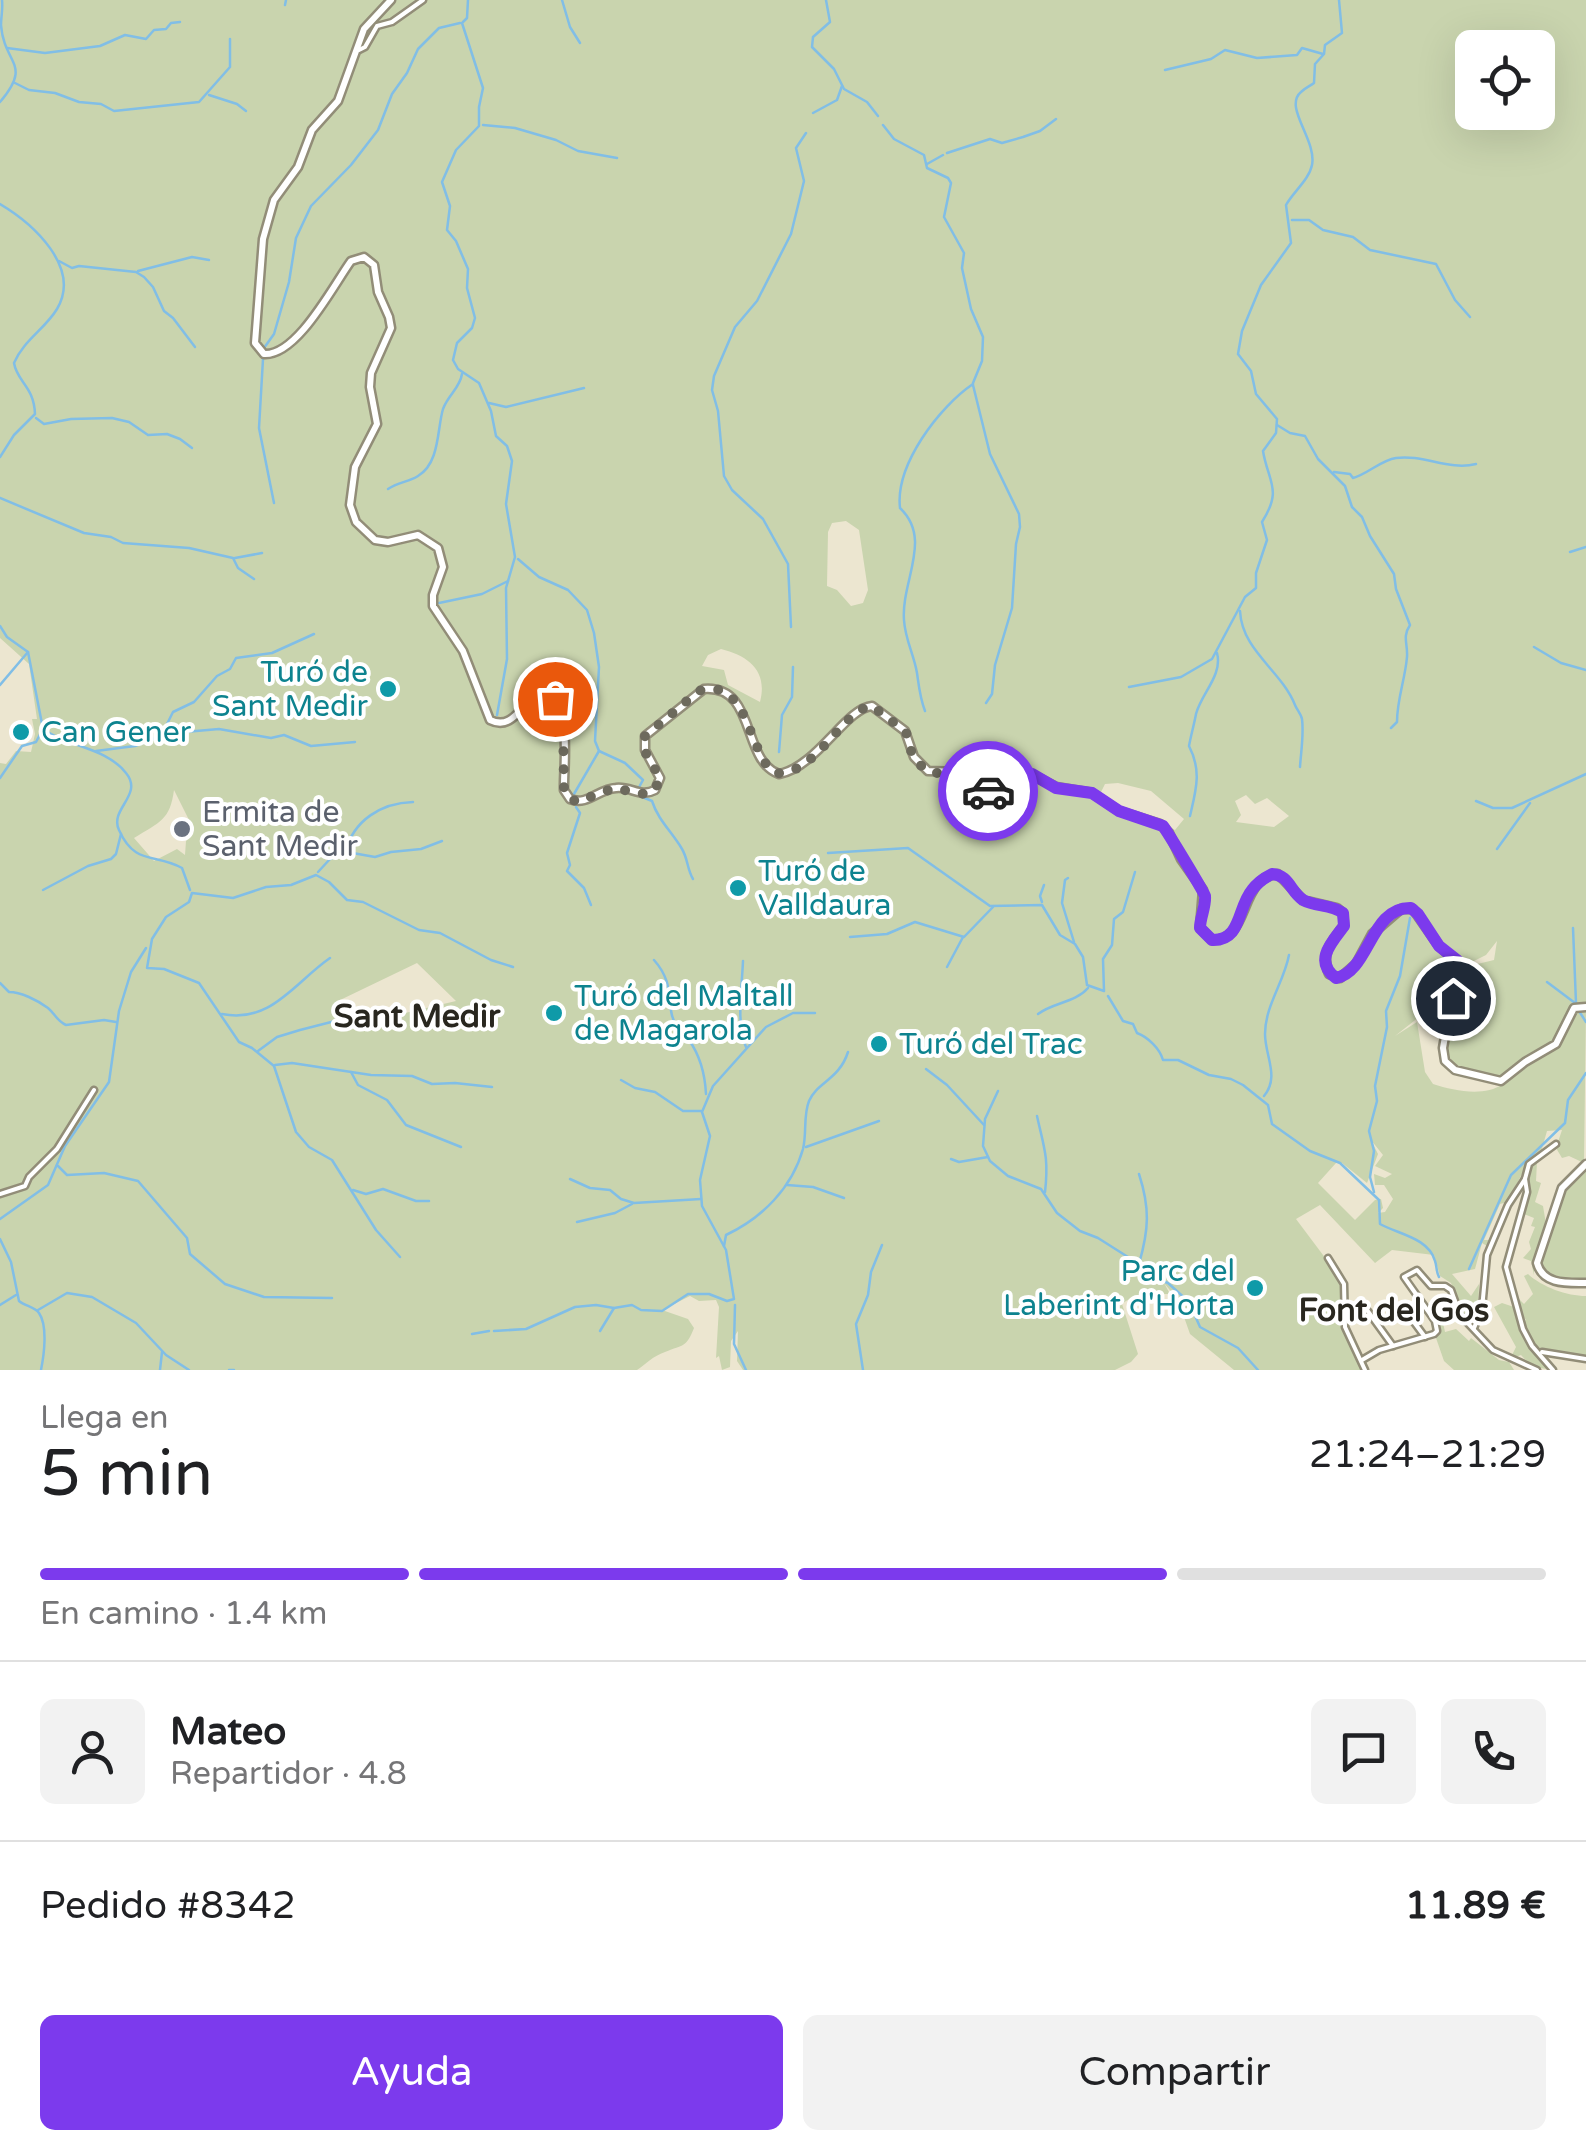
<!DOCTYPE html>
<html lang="es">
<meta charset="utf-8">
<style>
body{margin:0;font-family:"Varela Round",sans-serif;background:#f2f2f2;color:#202124;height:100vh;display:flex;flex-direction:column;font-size:38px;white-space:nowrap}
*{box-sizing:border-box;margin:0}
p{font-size:32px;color:#757577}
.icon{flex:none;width:55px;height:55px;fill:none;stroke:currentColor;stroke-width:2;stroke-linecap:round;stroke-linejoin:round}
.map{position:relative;height:1370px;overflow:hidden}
.panel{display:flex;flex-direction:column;background:#fff;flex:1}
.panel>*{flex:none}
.tools{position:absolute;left:1455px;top:30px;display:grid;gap:20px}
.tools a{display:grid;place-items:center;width:100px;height:100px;border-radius:15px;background:#fff;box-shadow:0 10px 40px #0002;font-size:50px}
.pin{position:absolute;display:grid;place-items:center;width:85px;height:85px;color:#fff;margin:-42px;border:5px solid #fff;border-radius:50%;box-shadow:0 2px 10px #0007}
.courier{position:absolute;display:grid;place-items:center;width:100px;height:100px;margin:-50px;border:8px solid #7c3aed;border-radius:50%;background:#fff;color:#222;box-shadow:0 2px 12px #0007}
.headline em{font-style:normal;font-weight:600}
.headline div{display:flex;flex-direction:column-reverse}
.headline{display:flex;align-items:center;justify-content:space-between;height:170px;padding:0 40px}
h1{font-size:65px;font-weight:600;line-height:75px}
.bar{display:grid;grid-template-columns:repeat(4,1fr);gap:15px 10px;align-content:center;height:120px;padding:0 40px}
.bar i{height:12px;border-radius:8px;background:#e0e0e0}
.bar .current{background:#7c3aed}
.bar p{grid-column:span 4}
.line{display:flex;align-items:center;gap:25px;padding:0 40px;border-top:2px solid #e0e0e0}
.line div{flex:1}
.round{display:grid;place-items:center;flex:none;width:105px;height:105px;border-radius:15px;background:#f2f2f2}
.primary-button{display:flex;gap:20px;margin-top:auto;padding:20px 40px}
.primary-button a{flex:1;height:115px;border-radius:15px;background:#7c3aed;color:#fff;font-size:40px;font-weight:600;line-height:115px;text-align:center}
.primary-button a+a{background:#f2f2f2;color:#202124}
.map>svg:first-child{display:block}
.green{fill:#c9d4ae;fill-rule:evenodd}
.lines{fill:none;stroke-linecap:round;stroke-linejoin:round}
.stream{stroke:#81bee6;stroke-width:2.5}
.street-casing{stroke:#928d78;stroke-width:9}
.secondary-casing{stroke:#928d78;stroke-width:11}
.street{stroke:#fff;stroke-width:4}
.secondary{stroke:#fff;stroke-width:6}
.done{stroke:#6d6a5d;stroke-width:10;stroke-dasharray:0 18}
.route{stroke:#7c3aed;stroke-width:12}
.culture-dot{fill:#0f9aa8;stroke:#fff;stroke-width:4}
.worship-dot{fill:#6b7280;stroke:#fff;stroke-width:4}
.labels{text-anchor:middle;stroke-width:8;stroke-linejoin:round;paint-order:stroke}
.culture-label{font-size:30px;fill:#0d838f;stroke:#fff;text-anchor:start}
.worship-label{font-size:30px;fill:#5b616d;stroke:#fff;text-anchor:start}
.neighbourhood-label{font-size:32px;font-weight:bold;fill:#29271f;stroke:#fff}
</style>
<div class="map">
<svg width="1586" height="1370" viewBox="0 0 1586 1370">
<rect width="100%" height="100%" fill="#ece6d0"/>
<g class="green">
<path d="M 0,0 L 1586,0 L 1586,1004 L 1573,1005 L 1555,1040 L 1498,1079 L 1452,1065 L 1445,1049 L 1456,995 L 1468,1008 L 1496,1003 L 1465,976 L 1465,967 L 1494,960 L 1497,941 L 1486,955 L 1456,970 L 1449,990 L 1434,994 L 1419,1017 L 1395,1036 L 1417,1022 L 1425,1072 L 1433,1084 C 1455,1091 1484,1097 1503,1084 C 1512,1078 1519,1069 1528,1063 C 1559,1041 1560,1047 1574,1010 L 1586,1009 L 1584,1163 L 1569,1156 L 1562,1158 L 1556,1148 L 1562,1130 L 1547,1131 L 1541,1152 L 1528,1163 L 1507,1202 L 1500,1204 L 1484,1240 L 1491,1240 L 1487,1246 L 1482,1243 L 1475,1269 L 1452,1274 L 1471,1296 L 1479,1284 L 1478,1314 L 1473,1323 L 1462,1314 L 1451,1283 L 1440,1276 L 1434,1255 L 1392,1250 L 1375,1263 L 1320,1205 L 1296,1219 L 1338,1275 L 1345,1303 L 1344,1327 L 1364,1370 L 1234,1370 L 1190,1334 L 1178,1300 L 1164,1283 L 1170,1294 C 1153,1294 1134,1293 1122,1304 L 1138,1354 L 1131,1362 L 1115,1370 L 743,1370 L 737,1361 L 738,1331 L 731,1341 L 730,1367 L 722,1370 L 719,1356 L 716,1358 L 719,1307 L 716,1300 L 699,1301 L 690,1296 L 662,1310 L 688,1319 L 694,1328 C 686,1348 684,1344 665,1352 C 653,1356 646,1364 637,1370 L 0,1370 L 0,763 L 6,764 L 16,751 L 31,752 L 35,734 L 32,719 L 37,719 L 29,664 L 0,638 ZM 1472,48 L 1538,48 L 1538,112 L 1472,112 ZM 846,521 L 859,530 L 868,590 L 863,603 L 851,606 L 837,590 L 827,586 L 828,532 L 832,523 ZM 721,649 C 749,656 768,671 760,702 L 728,685 L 724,670 L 702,666 L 708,655 ZM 1118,783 L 1151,791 L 1184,819 L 1175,830 L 1120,808 L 1100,794 L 1105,784 ZM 174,790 L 194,830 L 186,841 L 185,855 L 177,849 L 154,861 L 134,838 C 160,822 170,820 174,790 ZM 1246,795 L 1255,804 L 1267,798 L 1289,816 L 1274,827 L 1236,822 L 1241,815 L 1235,801 ZM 417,963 L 456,1001 L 354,1025 L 336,1002 ZM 1371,1140 L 1383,1155 L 1375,1166 L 1392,1174 L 1385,1178 L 1374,1174 L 1375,1185 L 1384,1185 L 1393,1199 L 1385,1212 L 1378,1213 L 1383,1208 L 1381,1199 L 1375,1200 L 1355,1220 L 1318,1183 L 1336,1163 L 1342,1163 L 1367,1183 L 1378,1154 Z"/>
<polygon points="1537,1162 1536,1181 1541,1183 1535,1202 1543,1206 1546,1224 1534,1260 1534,1275 1531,1261 1523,1258 1531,1249 1529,1242 1535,1227 1531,1226 1534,1218 1524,1214 1532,1165"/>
<polygon points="1586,1171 1586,1281 1560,1280 1545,1274 1540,1260 1562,1192 1569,1182"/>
<path d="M 1528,1274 C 1542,1287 1567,1296 1586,1296 L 1586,1357 L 1535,1347 L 1523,1322 L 1526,1320 L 1519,1311 L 1516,1296 L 1524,1304 L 1533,1294 L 1524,1276 Z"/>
<polygon points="1502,1303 1514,1307 1523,1332 1551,1370 1531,1366 1521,1355 1510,1359 1516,1347 1494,1307"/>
<polygon points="1442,1318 1445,1332 1456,1329 1469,1341 1471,1338 1499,1360 1509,1362 1514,1370 1454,1370 1444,1361 1436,1338 1440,1334 1437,1319"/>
</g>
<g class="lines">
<g class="stream">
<polyline points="562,0 570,27 580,43"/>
<polyline points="826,0 830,22 813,37 812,47 834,69 844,89 867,102 878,116"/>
<polyline points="285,5 286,0"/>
<polyline points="463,22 467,18 468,0"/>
<polyline points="462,23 483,88 479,107 479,126 456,150 442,182 450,206 447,230 456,241 468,269 467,288 475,318 472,328 457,343 453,360 458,369 479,383 491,411 496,436 507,446 512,461 506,504 515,557 506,588 507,659 497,715"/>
<polyline points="7,48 45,53 100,46 125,35 146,39 154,30 166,29 171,23 180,22"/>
<polyline points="1165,70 1211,59 1225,50 1257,58 1297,55 1302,48 1323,54"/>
<polyline points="15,83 29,90 55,93 79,102 101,104 114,111 199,102 230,67 230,39"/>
<polyline points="209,95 237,104 246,111"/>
<path d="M 0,102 C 33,63 4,65 1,25 C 1,17 3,9 2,0"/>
<polyline points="813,113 837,100 842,86"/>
<polyline points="483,125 515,128 556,140 578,151 617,158"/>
<polyline points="883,125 894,139 924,155 927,168 948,178 951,183 944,217 964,253 962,268 971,309 983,337 982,361 973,383"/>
<polyline points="947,153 990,139 1002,143 1023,137 1040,131 1056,119"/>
<polyline points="927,164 943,155"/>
<path d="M 0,204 C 32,223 82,267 57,309 C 45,329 23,341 14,363 C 17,382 34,386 35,414 L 14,435 L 0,457"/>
<polyline points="1292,220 1309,220 1323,230 1353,237 1370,250 1436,264 1455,300 1470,317"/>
<polyline points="59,261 72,268 79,266 136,272 144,277 153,287 164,311 173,318 195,347"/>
<polyline points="138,271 192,257 209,260"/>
<polyline points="264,348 274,334 289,282 296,238 311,206 351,165 378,130 392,94 407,73 418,49 439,28 460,23"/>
<polyline points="263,359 259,428 274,503"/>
<polyline points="973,385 990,454 1019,514 1020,527 1016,544 1012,608 995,665 992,694 986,703"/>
<polyline points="489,403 506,407 584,388"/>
<polyline points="36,418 44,424 71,419 112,418 129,422 148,435 167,434 180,439 192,448"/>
<path d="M 1277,425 L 1290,433 L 1305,436 L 1318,459 L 1345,486 L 1352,507 L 1362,517 L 1370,536 L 1394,574 L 1396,589 L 1410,625 C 1402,637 1408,644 1407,657 C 1405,680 1397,699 1397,722 L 1391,728"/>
<path d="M 1334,472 L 1350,474 L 1353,478 C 1368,474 1381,460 1396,458 C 1423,454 1449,471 1476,464"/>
<path d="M 388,489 C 398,482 409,482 418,476 C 440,463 437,429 443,409 C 448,395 460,388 462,374"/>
<polyline points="0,498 84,533 111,537 123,543 189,548 233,558 238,568 254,579"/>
<polyline points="1570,552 1586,547"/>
<polyline points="235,558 262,553"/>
<polyline points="518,559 539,577 568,590 587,610 594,633 599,667 595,741 599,751 574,794"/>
<polyline points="439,603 482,594 508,581"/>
<path d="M 1240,611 C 1242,651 1281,670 1295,705 C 1297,710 1301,714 1302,719 C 1304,735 1301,751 1300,767"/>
<path d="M 0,626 L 7,637 L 28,652 L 43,729 C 67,747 106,747 126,773 C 144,795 109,809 119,830 C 135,866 155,853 182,868 L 190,890"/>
<polyline points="791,627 788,564 763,519 732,490 724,476 718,411 712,390 714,376 735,327 757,301 791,234 804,181 796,148 806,133"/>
<polyline points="1534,647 1561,663 1586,670"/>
<polyline points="0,685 28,652"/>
<path d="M 1129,687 L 1181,677 L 1212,659 L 1245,597 L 1256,588 L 1256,573 L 1267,540 L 1262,522 C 1283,489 1268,482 1263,451 L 1276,433 L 1277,419 L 1256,394 L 1251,371 L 1238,354 L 1242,331 L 1261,285 L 1291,243 L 1286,205 C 1293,192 1309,180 1312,165 C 1317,140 1283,107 1301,92 C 1305,88 1310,86 1314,83 L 1315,64 L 1324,54 L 1325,45 L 1342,33 L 1339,0"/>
<path d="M 925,711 C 920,698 919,687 917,673 C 914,655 905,639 904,620 C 901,581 933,539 900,508 C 895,465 939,407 973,384"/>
<polyline points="162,734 219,729 271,738 284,735 311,746 355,742"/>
<polyline points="96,751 135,746 161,736 173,712 194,702 217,676 230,669 236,658 272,653 314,634"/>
<polyline points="599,751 625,763 643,780 638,789"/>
<polyline points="779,752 782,715 792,697 793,667"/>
<polyline points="0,778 22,746 36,742 43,729"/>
<path d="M 635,794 L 652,801 C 658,820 672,832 682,849 C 688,859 687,869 693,879"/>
<polyline points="1476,801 1493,808 1512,808 1586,774"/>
<polyline points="576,807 580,813 567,853 570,865 567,871 584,888 591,905"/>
<path d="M 1190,816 C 1196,790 1202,771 1189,746 C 1191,735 1194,725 1196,714 C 1201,694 1223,675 1217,653"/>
<polyline points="1497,849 1530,803"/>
<polyline points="347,852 375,857 391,852 421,849 442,841"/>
<polyline points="828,853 908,848 990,906 1042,905 1060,935 1075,944 1083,957 1087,985 1104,991 1103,959 1112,945 1114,919 1123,912 1135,872"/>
<path d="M 318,872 L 330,859 L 345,852 C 354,820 381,803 413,802"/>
<polyline points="1068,878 1065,880 1062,903 1074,942"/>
<polyline points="43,890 88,866 111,859 116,854 121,834"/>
<polyline points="1042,902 1040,896 1044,885"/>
<polyline points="1573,928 1576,1003"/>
<polyline points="850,937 887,934 915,922 964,937 993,907"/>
<path d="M 654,960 C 678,987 663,1006 678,1029 C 679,1031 688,1038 689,1040 C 701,1057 705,1074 706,1094"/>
<path d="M 743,961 C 742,987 736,1025 746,1047"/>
<polyline points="947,967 963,937"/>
<polyline points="1547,982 1575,1003"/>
<path d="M 0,983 L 9,992 C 21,992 37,1000 48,1008 C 55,1014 57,1021 66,1025 L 104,1020 L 116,1022"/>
<path d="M 1108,996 L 1123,1021 L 1133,1024 L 1137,1033 C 1148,1037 1160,1049 1163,1060 L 1178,1060 L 1209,1075 L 1231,1079 L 1243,1085 L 1268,1105 L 1272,1124 L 1310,1151 L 1340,1163 L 1379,1200 L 1380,1224 C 1398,1234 1429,1238 1435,1261 C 1437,1266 1436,1272 1439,1277"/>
<polyline points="1579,1011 1586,1022"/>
<path d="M 222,1014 C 271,1024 295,982 330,958"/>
<path d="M 1038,1014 C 1054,1002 1075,1003 1088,988"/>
<polyline points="258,1051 277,1037 300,1030 339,1020 379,1017"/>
<polyline points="275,1065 292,1063 371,1075 412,1076 432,1084 455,1083 492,1087"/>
<polyline points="926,1069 947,1085 984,1125"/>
<polyline points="351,1072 358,1085 387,1100 406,1125 461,1147"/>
<polyline points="621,1080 635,1088 655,1092 683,1111 701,1111"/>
<polyline points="998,1091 985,1119 983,1146 990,1161 1008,1176 1041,1189 1057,1213 1080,1231 1098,1238 1139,1264 1151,1277 1168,1283 1189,1302 1200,1327 1238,1348 1258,1370"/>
<path d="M 1264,1096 C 1280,1077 1265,1056 1265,1034 C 1265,1006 1284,982 1289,955"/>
<path d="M 1037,1116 C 1044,1148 1049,1157 1045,1192"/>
<polyline points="806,1147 879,1121"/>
<polyline points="951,1159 959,1162 988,1157"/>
<polyline points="58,1166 67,1175 104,1173 138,1181 187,1238 190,1254 225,1284 264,1297 332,1298"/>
<polyline points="570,1179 590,1188 610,1190 621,1199 634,1203 701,1199"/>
<polyline points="787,1185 813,1187 844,1198"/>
<polyline points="353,1190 366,1194 383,1189 416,1201 429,1201"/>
<polyline points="1374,1192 1370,1177 1374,1151 1369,1131 1377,1101 1375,1086 1387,1027 1386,1011 1400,976 1410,918"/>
<polyline points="0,1219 48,1185 65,1146 109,1082 119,1011 131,972 146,948"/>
<polyline points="577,1222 615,1213 632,1204"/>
<path d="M 0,1239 L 11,1262 L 19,1301 C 25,1306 35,1307 39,1313 C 48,1326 44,1355 41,1370"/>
<path d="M 724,1246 L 726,1235 C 762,1218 792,1188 803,1149 C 807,1133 803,1116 809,1101 C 817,1082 839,1080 848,1052"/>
<polyline points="400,1257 376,1230 332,1160 309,1147 296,1132 274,1066 252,1048 239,1042 199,983 164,969 147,968 152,939 166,917 189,902 192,893 233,898 266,887 291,885 316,875 329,882 347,900 363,902 419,930 440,933 491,960 513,967"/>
<path d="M 1139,1264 C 1149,1229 1150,1208 1139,1174"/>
<polyline points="1469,1269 1511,1175 1565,1123 1568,1100 1586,1073"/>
<polyline points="0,1305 16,1295"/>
<polyline points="735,1305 734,1344 746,1370"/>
<polyline points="38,1310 67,1293 92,1297 136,1323 166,1355 189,1370"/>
<polyline points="494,1331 526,1329 575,1307 596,1305 614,1308 632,1305 641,1310 662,1311 688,1294 709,1294 727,1301 734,1299 726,1250 702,1206 700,1180 710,1136 702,1112 713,1086 766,1027 793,1013 815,1013"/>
<polyline points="600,1331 614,1308"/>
<polyline points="472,1334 489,1331"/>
<polyline points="160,1370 162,1352"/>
<polyline points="229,1370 234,1370"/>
<polyline points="863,1370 856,1324 868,1295 871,1272 882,1245"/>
</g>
<defs>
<g id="street">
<polyline points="359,50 365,47 377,26 392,22 423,0"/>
<polyline points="1525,1179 1527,1192 1506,1267 1523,1329 1532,1346 1553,1370"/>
<polyline points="0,1194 25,1186 29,1177 57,1149 94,1090"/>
<polyline points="1328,1258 1344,1284 1345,1327 1365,1370"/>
<polyline points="1402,1306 1425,1337"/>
<polyline points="1367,1310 1393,1346"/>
<polyline points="1474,1328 1482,1309 1487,1255 1508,1205 1525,1179 1529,1164 1556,1144"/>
<polyline points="1542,1352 1586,1359"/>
<polyline points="1362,1360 1379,1350 1434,1334 1437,1331 1435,1321 1404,1277 1417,1270 1431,1286 1445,1286 1451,1290 1460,1315 1493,1350 1537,1370"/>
</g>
<g id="secondary">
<path d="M 391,0 L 364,29 L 338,101 L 312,130 L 298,167 L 274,200 L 263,239 L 255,343 L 264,354 C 297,356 333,286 351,261 L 364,257 L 374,265 L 378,292 L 389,317 L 391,328 L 371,373 L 370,387 L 377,424 L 355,467 L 350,505 L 356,522 L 375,540 L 388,542 L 418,535 L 438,548 L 443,567 L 433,595 L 433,606 L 463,651 L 490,720 C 512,731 521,705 537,695 C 575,692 563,764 564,790 L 570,799 C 588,806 598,789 616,788 C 631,786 640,798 655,790 L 660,778 L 645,750 L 645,736 L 704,689 C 757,685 741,761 779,774 C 817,767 846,708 872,706 L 905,731 L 914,757 L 928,771 L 961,772 L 981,789 L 990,791 L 1023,774 L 1031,774 L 1056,787 L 1092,793 L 1119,811 L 1160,824 L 1169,833 L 1181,859 L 1203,890 L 1200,928 L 1212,940 C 1251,941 1238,877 1278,874 L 1303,900 L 1337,908 L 1343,913 L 1344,925 C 1332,942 1320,952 1329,974 L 1340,978 L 1356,964 L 1372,934 L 1401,909 L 1413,909 L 1439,946 L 1458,963 L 1443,1048 L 1445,1061 L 1455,1070 L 1501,1081 L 1525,1062 L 1556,1044 L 1574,1008 L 1586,1007"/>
<path d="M 1586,1164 L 1562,1188 L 1537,1263 C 1543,1285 1567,1283 1586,1283"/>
</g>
</defs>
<use href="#street" class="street-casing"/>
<use href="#secondary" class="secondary-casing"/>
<use href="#street" class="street"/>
<use href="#secondary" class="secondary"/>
</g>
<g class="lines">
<path class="done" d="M 555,699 L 563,716 L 564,790 L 568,797 L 577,802 L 614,788 L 644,794 L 655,790 L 660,778 L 644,750 L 645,736 L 699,691 C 748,675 748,753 774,773 C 815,778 843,708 872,706 L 906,732 L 912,754 L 923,768 L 935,773 L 962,772 L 988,791"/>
<path class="route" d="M 988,791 L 998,790 L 1023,774 L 1032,774 L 1056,788 L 1092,793 L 1119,811 L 1163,826 C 1167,831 1204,892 1205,896 C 1206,907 1200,917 1200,928 L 1212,940 C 1242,941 1237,908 1252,890 C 1257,883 1264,878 1272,874 C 1289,875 1290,891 1303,900 C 1316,907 1331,904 1343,913 L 1344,926 C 1332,942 1313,961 1336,978 C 1370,971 1370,907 1411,908 L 1418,914 L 1439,946 L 1458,961 L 1453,998"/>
</g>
<g class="culture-dot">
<circle cx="388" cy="689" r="10"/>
<circle cx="21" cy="732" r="10"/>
<circle cx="738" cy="888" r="10"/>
<circle cx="554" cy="1013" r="10"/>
<circle cx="879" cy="1044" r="10"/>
<circle cx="1255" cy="1288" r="10"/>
</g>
<circle class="worship-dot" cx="182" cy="829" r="10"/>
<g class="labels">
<g class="culture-label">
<text x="368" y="682" text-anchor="end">Turó de<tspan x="368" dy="34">Sant Medir</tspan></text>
<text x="41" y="742">Can Gener</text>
<text x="758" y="881">Turó de<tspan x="758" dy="34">Valldaura</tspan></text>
<text x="574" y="1006">Turó del Maltall<tspan x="574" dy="34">de Magarola</tspan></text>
<text x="899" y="1054">Turó del Trac</text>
<text x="1235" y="1281" text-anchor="end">Parc del<tspan x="1235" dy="34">Laberint d'Horta</tspan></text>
</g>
<g class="worship-label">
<text x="202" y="822">Ermita de<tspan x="202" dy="34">Sant Medir</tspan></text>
</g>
<g class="neighbourhood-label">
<text x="417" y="1027">Sant Medir</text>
<text x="1394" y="1321">Font del Gos</text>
</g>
</g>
</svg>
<div class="tools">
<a><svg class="icon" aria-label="locate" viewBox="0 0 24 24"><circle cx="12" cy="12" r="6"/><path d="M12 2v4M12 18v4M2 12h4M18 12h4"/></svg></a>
</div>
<div class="pin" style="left:555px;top:699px;background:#ea580c"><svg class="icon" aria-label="bag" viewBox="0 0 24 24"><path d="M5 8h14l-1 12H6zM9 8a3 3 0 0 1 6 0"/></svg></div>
<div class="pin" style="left:1453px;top:998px;background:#1f2937"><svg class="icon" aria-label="home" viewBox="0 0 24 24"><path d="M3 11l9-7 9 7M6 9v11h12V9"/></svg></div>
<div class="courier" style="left:988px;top:791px"><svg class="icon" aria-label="car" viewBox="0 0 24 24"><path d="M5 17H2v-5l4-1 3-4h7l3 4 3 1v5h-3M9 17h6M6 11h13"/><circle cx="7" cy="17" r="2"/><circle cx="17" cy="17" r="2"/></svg></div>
</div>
<section class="panel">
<div class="headline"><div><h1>5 min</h1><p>Llega en</p></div><em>21:24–21:29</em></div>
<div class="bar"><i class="current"></i><i class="current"></i><i class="current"></i><i></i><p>En camino · 1.4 km</p></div>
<div class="line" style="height:180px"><a class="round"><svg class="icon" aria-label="person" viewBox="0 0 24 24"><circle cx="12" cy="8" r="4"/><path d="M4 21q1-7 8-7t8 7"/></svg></a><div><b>Mateo</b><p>Repartidor · 4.8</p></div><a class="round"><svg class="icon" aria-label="chat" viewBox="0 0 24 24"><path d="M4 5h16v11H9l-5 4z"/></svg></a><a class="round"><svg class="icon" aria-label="phone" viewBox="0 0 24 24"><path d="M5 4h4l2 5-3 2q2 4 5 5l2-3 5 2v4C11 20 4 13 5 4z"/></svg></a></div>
<div class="line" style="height:130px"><div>Pedido #8342</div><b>11.89 €</b></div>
<div class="primary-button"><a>Ayuda</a><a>Compartir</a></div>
</section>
